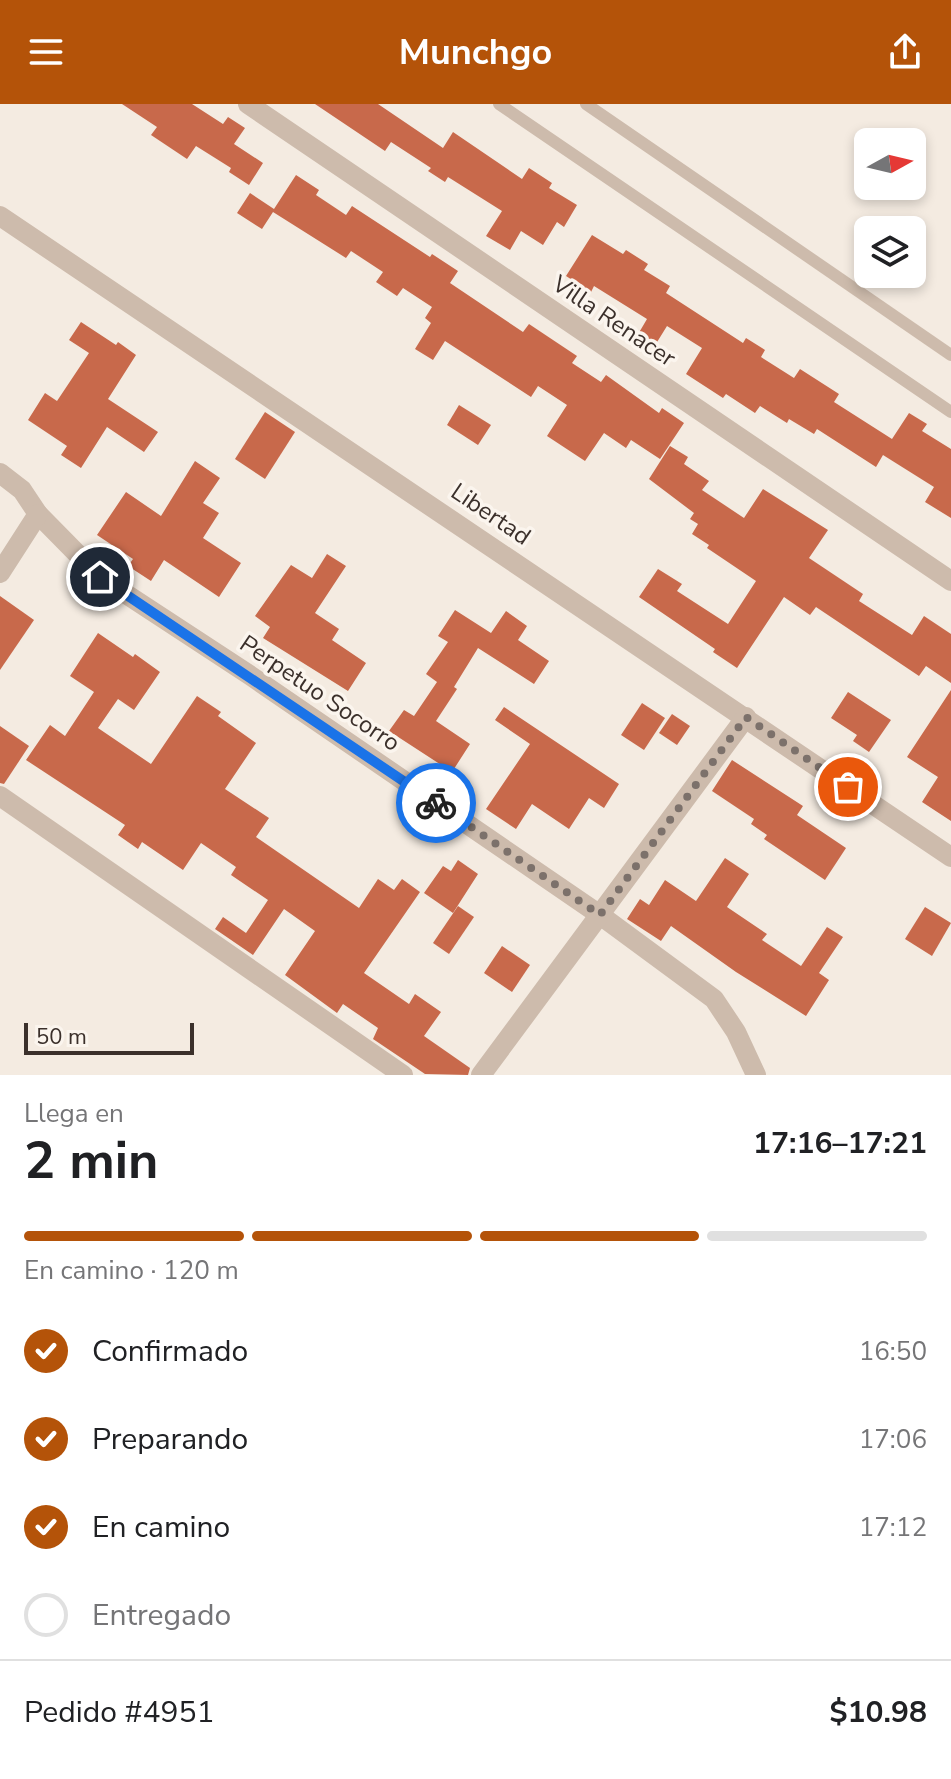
<!DOCTYPE html>
<html lang="es">
<meta charset="utf-8">
<style>
body{margin:0;font-family:"Nunito Sans",sans-serif;background:#f2f2f2;color:#202124;height:100vh;display:flex;flex-direction:column;font-size:30px;white-space:nowrap}
*{box-sizing:border-box;margin:0}
p{font-size:26px;color:#757577}
.icon{flex:none;width:44px;height:44px;fill:none;stroke:currentColor;stroke-width:2;stroke-linecap:round;stroke-linejoin:round}
.map{position:relative;height:971px;overflow:hidden}
.details{display:flex;flex-direction:column;background:#fff;flex:1}
.details>*{flex:none}
.needle{width:52px;rotate:82deg}
.tools{position:absolute;left:854px;top:24px;display:grid;gap:16px}
.tools a{display:grid;place-items:center;width:72px;height:72px;border-radius:12px;background:#fff;box-shadow:0 4px 12px #0003;font-size:40px}
.scale{position:absolute;left:24px;bottom:20px;width:170px;box-sizing:border-box;padding-left:8px;border:4px solid #3b302b;border-top:0;font-size:22px;line-height:28px;white-space:nowrap;color:#3b302b;-webkit-text-stroke:6px #fbf5ee;paint-order:stroke}
.pin{position:absolute;display:grid;place-items:center;width:68px;height:68px;color:#fff;margin:-34px;border:4px solid #fff;border-radius:50%;box-shadow:0 2px 8px #0007}
.courier{position:absolute;display:grid;place-items:center;width:80px;height:80px;margin:-40px;border:6px solid #1a73e8;border-radius:50%;background:#fff;color:#222;box-shadow:0 2px 10px #0007}
.overview em{font-style:normal;font-weight:700}
.overview div{display:flex;flex-direction:column-reverse}
.overview{display:flex;align-items:center;justify-content:space-between;height:136px;padding:0 24px}
h1{font-size:52px;font-weight:700;line-height:60px}
.bar{display:grid;grid-template-columns:repeat(4,1fr);gap:12px 8px;align-content:center;height:96px;padding:0 24px}
.bar i{height:10px;border-radius:6px;background:#e0e0e0}
.bar .selected{background:#b45309}
.bar p{grid-column:span 4}
.line{display:flex;align-items:center;gap:20px;padding:0 24px;border-top:2px solid #e0e0e0}
.line div{flex:1}
ol{padding:0 24px;list-style:none}
li{display:flex;align-items:center;gap:24px;height:88px}
li p{margin-inline-start:auto}
li .icon{padding:8px;border-radius:50%;background:#b45309;color:#fff;stroke-width:4}
li:last-child{color:#757577}
li i{width:44px;height:44px;border:4px solid #e0e0e0;border-radius:50%}
header{display:flex;justify-content:space-between;align-items:center;height:104px;padding:0 24px;background:#b45309;color:#fff;font-size:36px;font-weight:700}
.map>svg:first-child{display:block}
.building{fill:#c8694b}
.lines{fill:none;stroke-linecap:round;stroke-linejoin:round}
.lane{stroke:#cdbbac;stroke-width:12}
.street{stroke:#cdbbac;stroke-width:20}
.done{stroke:#7c716b;stroke-width:8;stroke-dasharray:0 14.4}
.route{stroke:#1a73e8;stroke-width:10}
.labels{text-anchor:middle;stroke-width:7;stroke-linejoin:round;paint-order:stroke}
.street-label{font-size:24px;fill:#3b302b;stroke:#fbf5ee}
</style>
<header><svg class="icon" aria-label="menu" viewBox="0 0 24 24"><path d="M4 6h16M4 12h16M4 18h16"/></svg>Munchgo<svg class="icon" aria-label="share" viewBox="0 0 24 24"><path d="M12 15V3M7 8l5-5 5 5M5 13v7h14v-7"/></svg></header>
<div class="map">
<svg width="951" height="971" viewBox="0 0 951 971">
<rect width="100%" height="100%" fill="#f4ebe1"/>
<g class="building">
<polygon points="122,0 192,0 223,20 228,13 245,24 234,40 263,59 249,81 229,68 231,64 196,42 187,55 151,31 157,23"/>
<polygon points="315,0 378,0 443,44 453,28 522,75 529,64 552,79 549,84 577,101 564,123 557,118 543,141 521,127 510,146 486,132 502,107 448,73 445,78 428,67 431,64 391,38 385,47"/>
<polygon points="296,71 319,86 316,91 346,111 352,102 430,153 432,150 458,167 450,179 523,228 529,220 577,252 572,259 601,278 606,271 659,309 662,304 684,319 660,355 631,336 626,344 604,329 585,357 547,332 567,301 538,282 531,293 445,237 433,256 415,245 431,219 425,214 432,203 403,184 397,192 376,178 383,168 351,147 346,154 273,108 262,125 237,109 250,89 274,105"/>
<polygon points="592,131 623,150 626,146 648,160 644,166 670,182 666,189 743,239 746,234 765,246 761,253 794,274 800,265 839,290 834,298 892,335 909,309 927,320 922,327 951,345 951,414 925,398 934,383 883,351 876,363 817,325 814,330 789,315 787,319 760,302 755,309 726,290 723,294 686,270 702,244 667,222 654,243 637,232 647,215 594,182 591,188 566,172"/>
<polygon points="81,218 116,241 118,238 136,251 108,295 158,328 144,348 107,323 81,364 61,351 67,342 28,316 45,289 57,297 89,249 69,236"/>
<polygon points="459,301 491,321 478,341 447,321"/>
<polygon points="265,308 295,328 265,375 235,355"/>
<polygon points="670,342 688,353 684,360 709,377 702,386 744,414 763,385 828,426 809,454 863,490 859,497 912,531 924,512 951,530 951,579 926,562 919,572 816,503 810,511 784,493 737,564 713,548 715,545 639,493 658,465 682,480 677,487 728,520 756,477 707,444 709,441 692,430 698,420 690,415 694,409 649,375"/>
<polygon points="195,357 220,374 203,399 219,409 203,434 241,459 219,493 164,456 151,477 128,462 133,455 97,431 126,388 161,412"/>
<polygon points="327,450 346,462 315,509 339,525 332,536 366,559 348,587 263,534 270,523 255,512 291,461 312,474"/>
<polygon points="0,492 34,516 0,566"/>
<polygon points="455,506 491,529 506,507 527,522 518,536 549,557 534,580 478,544 454,583 457,585 436,617 470,640 452,668 389,627 404,606 414,612 437,578 426,570 448,538 438,532"/>
<polygon points="98,529 133,553 135,550 160,568 134,606 118,595 98,624 151,660 197,592 221,608 218,612 256,639 225,685 269,714 256,733 359,804 378,775 394,786 402,775 420,788 364,869 409,900 415,890 441,908 424,932 470,964 468,971 425,970 373,935 378,924 343,900 337,909 285,871 315,827 284,805 253,851 215,825 223,813 246,829 268,796 231,771 236,763 201,739 183,766 142,738 138,745 118,731 125,721 26,656 50,621 65,632 94,588 70,572"/>
<polygon points="951,586 951,717 922,698 938,673 907,653"/>
<polygon points="848,588 891,616 869,648 853,637 857,631 831,614"/>
<polygon points="642,599 665,614 644,646 621,631"/>
<polygon points="504,603 619,680 604,704 589,694 569,725 532,700 516,725 486,705 530,640 495,616"/>
<polygon points="672,610 690,622 677,641 659,629"/>
<polygon points="0,622 29,642 4,680 0,679"/>
<polygon points="732,656 803,702 797,711 846,744 825,776 764,735 767,731 751,720 754,715 712,687"/>
<polygon points="725,754 749,770 727,803 767,830 762,836 801,862 827,823 843,833 819,869 829,876 806,912 736,868 671,822 661,837 627,815 640,795 649,801 665,776 696,797"/>
<polygon points="458,756 478,770 453,809 424,789 443,762 451,767"/>
<polygon points="458,802 474,813 449,850 433,839"/>
<polygon points="925,803 951,819 932,852 905,835"/>
<polygon points="502,842 530,861 512,888 484,869"/>
</g>
<g class="lines">
<g class="lane">
<polyline points="499,0 951,308"/>
<polyline points="586,0 951,251"/>
</g>
<g class="street">
<polyline points="248,0 951,477"/>
<polyline points="0,112 951,753"/>
<polyline points="0,369 22,386 38,410 100,473 251,572 600,811 714,895 736,928 756,971"/>
<polyline points="0,469 38,410"/>
<polyline points="0,692 403,971"/>
<polyline points="481,971 746,613"/>
</g>
</g>
<g class="lines">
<polyline class="done" points="436,699 600,811 746,613 848,683"/>
<polyline class="route" points="100,473 436,699"/>
</g>
<g class="labels">
<g class="street-label">
<text transform="translate(614 217) rotate(34)" y="8">Villa Renacer</text>
<text transform="translate(491 410) rotate(34)" y="8">Libertad</text>
<text transform="translate(320 589) rotate(34)" y="8">Perpetuo Socorro</text>
</g>
</g>
</svg>
<div class="tools">
<a><svg class="needle" viewBox="-14 -14 28 28"><path d="M0-13l5 13h-10z" fill="#e53935"/><path d="M0 13l5-13h-10z" fill="#757577"/></svg></a>
<a><svg class="icon" aria-label="layers" viewBox="0 0 24 24"><path d="M12 4l9 5-9 5-9-5zM3 14l9 5 9-5"/></svg></a>
</div>
<div class="scale">50 m</div>
<div class="pin" style="left:848px;top:683px;background:#ea580c"><svg class="icon" aria-label="bag" viewBox="0 0 24 24"><path d="M5 8h14l-1 12H6zM9 8a3 3 0 0 1 6 0"/></svg></div>
<div class="pin" style="left:100px;top:473px;background:#1f2937"><svg class="icon" aria-label="home" viewBox="0 0 24 24"><path d="M3 11l9-7 9 7M6 9v11h12V9"/></svg></div>
<div class="courier" style="left:436px;top:699px"><svg class="icon" aria-label="bike" viewBox="0 0 24 24"><circle cx="6" cy="16" r="4"/><circle cx="18" cy="16" r="4"/><path d="M6 16l4-8h5l3 8M10 8l3 8H6M13 5h3"/></svg></div>
</div>
<section class="details">
<div class="overview"><div><h1>2 min</h1><p>Llega en</p></div><em>17:16–17:21</em></div>
<div class="bar"><i class="selected"></i><i class="selected"></i><i class="selected"></i><i></i><p>En camino · 120 m</p></div>
<ol>
<li><svg class="icon" aria-label="check" viewBox="0 0 24 24"><path d="M5 12l5 5 9-10"/></svg>Confirmado<p>16:50</p></li>
<li><svg class="icon" aria-label="check" viewBox="0 0 24 24"><path d="M5 12l5 5 9-10"/></svg>Preparando<p>17:06</p></li>
<li><svg class="icon" aria-label="check" viewBox="0 0 24 24"><path d="M5 12l5 5 9-10"/></svg>En camino<p>17:12</p></li>
<li><i></i>Entregado</li>
</ol>
<div class="line" style="height:104px"><div>Pedido #4951</div><b>$10.98</b></div>
</section>
